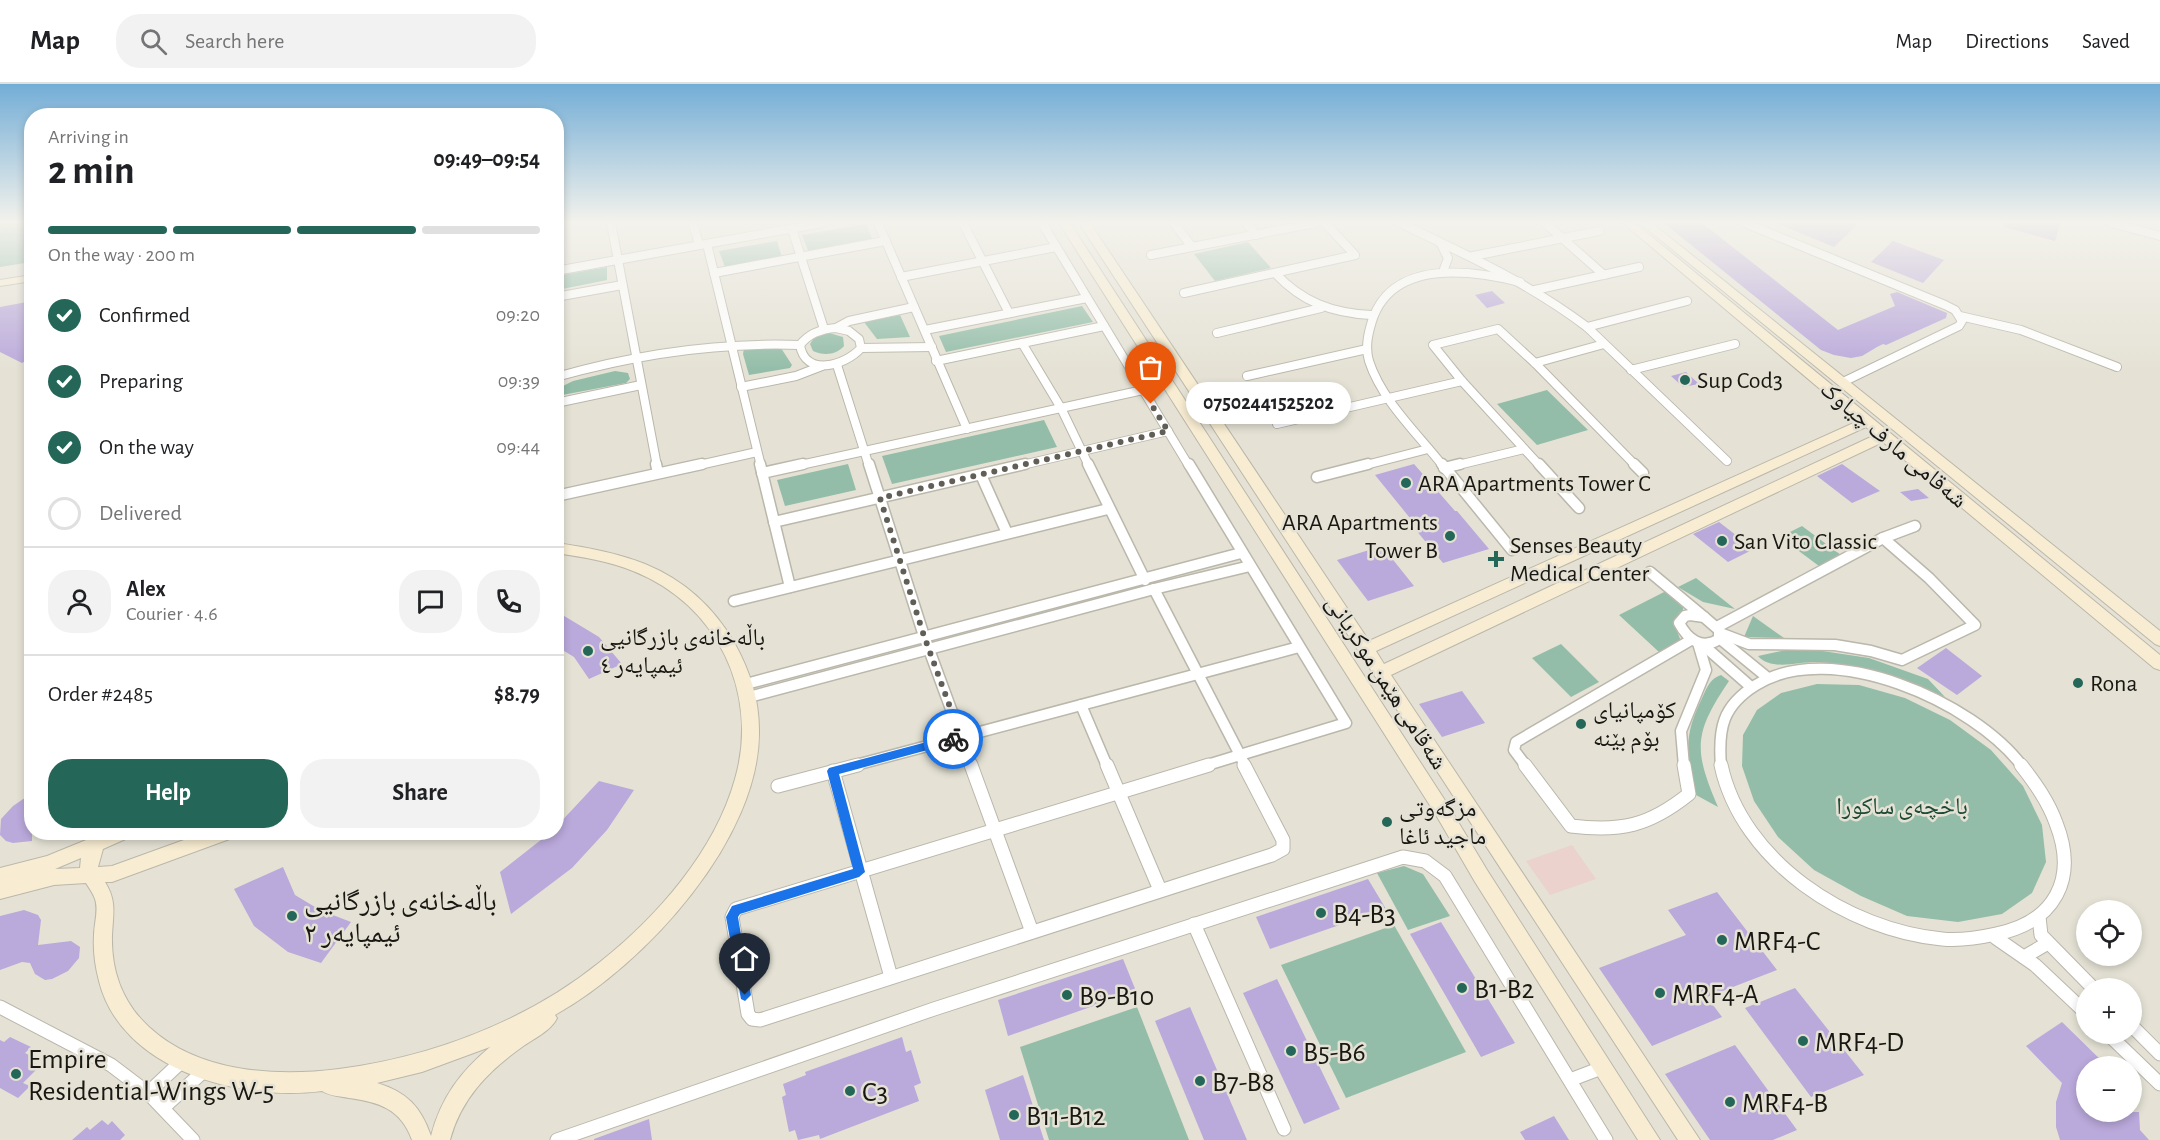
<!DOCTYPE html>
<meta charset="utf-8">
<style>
body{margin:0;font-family:"Alegreya Sans","Noto Naskh Arabic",sans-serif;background:#f2f2f2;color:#202124;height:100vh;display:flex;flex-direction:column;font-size:22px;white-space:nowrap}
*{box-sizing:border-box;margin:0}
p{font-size:20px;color:#757577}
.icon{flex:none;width:33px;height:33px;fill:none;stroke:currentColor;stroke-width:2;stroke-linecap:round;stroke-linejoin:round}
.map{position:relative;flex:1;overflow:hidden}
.details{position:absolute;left:24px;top:24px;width:540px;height:732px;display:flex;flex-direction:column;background:#fff;border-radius:24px;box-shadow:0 3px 9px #0003}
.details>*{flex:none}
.controls{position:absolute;left:2076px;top:816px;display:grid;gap:12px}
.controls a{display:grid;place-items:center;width:66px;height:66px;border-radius:50%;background:#fff;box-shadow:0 3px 9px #0003;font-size:30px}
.pin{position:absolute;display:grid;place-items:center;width:51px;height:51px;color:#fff;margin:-62px -26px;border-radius:50% 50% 50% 0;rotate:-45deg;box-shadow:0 0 6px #0007}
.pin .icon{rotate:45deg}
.courier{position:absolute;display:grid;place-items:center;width:60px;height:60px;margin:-30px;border:4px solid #1a73e8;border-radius:50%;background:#fff;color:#222;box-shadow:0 2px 8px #0007}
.bubble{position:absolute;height:42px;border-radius:21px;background:#fff;box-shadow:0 3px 9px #0003;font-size:20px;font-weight:700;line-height:42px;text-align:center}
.overview em{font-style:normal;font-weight:700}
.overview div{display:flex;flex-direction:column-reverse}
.overview{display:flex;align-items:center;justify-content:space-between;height:102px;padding:0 24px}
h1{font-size:39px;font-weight:700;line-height:45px}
.bar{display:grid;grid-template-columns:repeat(4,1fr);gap:9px 6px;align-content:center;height:72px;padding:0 24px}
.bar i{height:8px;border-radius:4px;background:#e0e0e0}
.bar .current{background:#246758}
.bar p{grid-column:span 4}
.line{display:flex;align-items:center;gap:15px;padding:0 24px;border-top:2px solid #e0e0e0}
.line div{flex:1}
.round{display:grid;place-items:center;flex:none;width:63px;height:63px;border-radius:24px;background:#f2f2f2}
ol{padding:0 24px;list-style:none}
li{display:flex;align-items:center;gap:18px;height:66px}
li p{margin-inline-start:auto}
li .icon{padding:6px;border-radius:50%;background:#246758;color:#fff;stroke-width:4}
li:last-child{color:#757577}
li i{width:33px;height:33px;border:3px solid #e0e0e0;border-radius:50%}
.button{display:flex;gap:12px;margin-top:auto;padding:12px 24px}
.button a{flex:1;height:69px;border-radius:24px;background:#246758;color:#fff;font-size:24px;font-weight:700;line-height:69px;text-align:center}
.button a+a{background:#f2f2f2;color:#202124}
header{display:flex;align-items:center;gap:36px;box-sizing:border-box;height:84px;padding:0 30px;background:#fff;border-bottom:2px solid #e0e0e0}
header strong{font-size:28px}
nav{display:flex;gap:33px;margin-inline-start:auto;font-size:21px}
.search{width:420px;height:54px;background:#f2f2f2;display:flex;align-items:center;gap:15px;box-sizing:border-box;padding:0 21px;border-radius:24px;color:#757577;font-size:22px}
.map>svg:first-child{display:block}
.commercial{fill:#ebd2cc}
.green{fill:#93bda8}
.building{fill:#baa9db}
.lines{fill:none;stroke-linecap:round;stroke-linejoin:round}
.street-far2-casing{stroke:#bab7ab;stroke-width:10}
.street-far1-casing{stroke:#bab7ab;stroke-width:13}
.street-casing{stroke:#bab7ab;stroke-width:15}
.secondary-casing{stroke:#bab7ab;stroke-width:2}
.street-far2{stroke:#fff;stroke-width:8}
.street-far1{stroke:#fff;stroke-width:10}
.street{stroke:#fff;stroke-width:13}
.secondary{fill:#f8edd2;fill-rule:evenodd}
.route{fill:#1a73e8}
.done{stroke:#605e56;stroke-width:6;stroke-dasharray:0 10.8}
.poi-dot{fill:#246758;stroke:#e5e2d5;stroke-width:2}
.labels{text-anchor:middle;stroke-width:5;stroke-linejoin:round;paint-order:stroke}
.poi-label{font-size:24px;fill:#181712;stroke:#e5e2d5;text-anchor:start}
.street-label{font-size:24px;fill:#181712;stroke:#e5e2d5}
.park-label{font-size:24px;fill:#1c4a37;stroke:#e5e2d5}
.near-poi-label{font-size:28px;fill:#181712;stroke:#e5e2d5;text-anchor:start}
</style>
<header>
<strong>Map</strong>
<div class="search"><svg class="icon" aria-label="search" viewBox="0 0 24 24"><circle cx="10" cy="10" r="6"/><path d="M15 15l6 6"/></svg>Search here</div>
<nav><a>Map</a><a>Directions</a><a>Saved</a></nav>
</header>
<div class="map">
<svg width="2160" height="1056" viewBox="0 0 2160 1056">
<rect width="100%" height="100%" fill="#e5e2d5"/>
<polygon class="commercial" points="1572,761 1596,795 1550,811 1526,777"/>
<g class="green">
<polygon points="0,139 31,139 31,178 0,183"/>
<polygon points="866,140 873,157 809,169 802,151"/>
<polygon points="777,157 782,173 725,183 719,167"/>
<polygon points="1248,158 1271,184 1215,197 1194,170"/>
<polygon points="607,183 607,196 557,206 557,192"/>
<polygon points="1082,222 1093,238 946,268 939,252"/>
<polygon points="900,231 910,253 877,255 864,238"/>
<path d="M 829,249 L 843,253 L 844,262 C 836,271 824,272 813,267 L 810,260 L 814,254 Z"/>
<polygon points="744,264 781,264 792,281 790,284 749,291 743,270"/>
<polygon points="615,287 628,289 630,295 626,299 557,312 557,305 573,297"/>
<polygon points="1547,306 1588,346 1537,361 1497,320"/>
<polygon points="1044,336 1057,363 892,400 882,372"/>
<polygon points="848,380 856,406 785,422 777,396"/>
<polygon points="1802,442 1841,471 1819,482 1780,453"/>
<polygon points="1696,494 1735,525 1703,518 1678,503"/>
<polygon points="1666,507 1683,521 1683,529 1674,540 1681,557 1659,568 1619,531"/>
<polygon points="1753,532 1784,554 1744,553"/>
<polygon points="1561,560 1599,598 1571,613 1532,574"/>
<path d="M 1786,566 L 1816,566 L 1869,574 L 1928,595 L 1945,613 C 1903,595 1861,580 1815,578 C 1797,578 1771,587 1758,572 Z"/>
<path d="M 1721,591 L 1729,597 C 1694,649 1693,665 1718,723 L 1696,711 C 1686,668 1683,653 1703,612 C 1707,603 1711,594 1721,591 Z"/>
<polygon points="1817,600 1859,601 1905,614 1950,636 1991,666 2023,702 2042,741 2046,778 2032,809 2002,830 1958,838 1907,832 1861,812 1814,786 1778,753 1754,717 1742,682 1743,651 1757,626 1781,609"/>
<polygon points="1404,782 1423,790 1450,832 1408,846 1377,789"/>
<polygon points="1394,841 1466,968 1346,1014 1281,881"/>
<polygon points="1137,923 1189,1056 1049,1056 1020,963"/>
</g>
<g class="building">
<polygon points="1664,139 1702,139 1838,246 1895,222 1890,210 1897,208 1947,229 1946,234 1886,261 1883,260 1877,263 1862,272 1851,274 1834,271 1821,266"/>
<polygon points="1776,139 1859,139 1834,163"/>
<polygon points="2005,139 2060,139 2055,157 2004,143"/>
<polygon points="1893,157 1944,176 1923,199 1871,178"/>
<polygon points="1492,207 1505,219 1487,224 1475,211"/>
<polygon points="32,217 32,273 22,279 0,268 0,223"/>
<polygon points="1686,288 1699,300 1683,303 1671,292"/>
<polygon points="1414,380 1455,427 1457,427 1489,465 1443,479 1411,440 1414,439 1375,391"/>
<polygon points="1842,380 1880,407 1852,419 1817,392"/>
<polygon points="1918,405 1929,414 1911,417 1900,408"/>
<polygon points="1719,438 1754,465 1728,478 1693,450"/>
<polygon points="1382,462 1414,502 1368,517 1337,476"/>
<polygon points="556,527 599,553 622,580 589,595 574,573 556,562"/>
<polygon points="1946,564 1982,592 1957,611 1917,584"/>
<polygon points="1462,607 1485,639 1442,653 1419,620"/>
<polygon points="599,697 634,706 607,746 572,784 511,830 500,788 551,748 556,748 556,743"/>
<polygon points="32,709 32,757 13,759 6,757 0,751 1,735 13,722"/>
<polygon points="283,783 295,811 320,826 351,838 321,879 288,868 254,842 234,805"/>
<polygon points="1368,795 1386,825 1270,865 1256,833"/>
<polygon points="1717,808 1777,886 1707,913 1722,933 1652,962 1599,884 1686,851 1668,826"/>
<polygon points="24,826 38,831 41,836 38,861 71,857 80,863 79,874 68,887 52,895 45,896 35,890 30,879 22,878 0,886 0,832"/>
<polygon points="1441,838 1515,959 1481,973 1410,850"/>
<polygon points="1123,875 1136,907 1008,952 998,916"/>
<polygon points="1277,895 1340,1025 1304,1040 1243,909"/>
<polygon points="1795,904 1864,991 1811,1013 1745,924"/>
<polygon points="1190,923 1247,1056 1204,1056 1155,937"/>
<polygon points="2062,938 2107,982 2086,982 2086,1028 2139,1028 2140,1046 2149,1056 2060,1056 2056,1043 2056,1018 2062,999 2026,962"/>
<polygon points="10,953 31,963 25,969 33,973 30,976 40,982 23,999 30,1002 18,1014 0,1004 0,956 4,958"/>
<polygon points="902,953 906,968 911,966 921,999 914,1002 919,1017 820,1055 819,1051 798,1056 795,1046 789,1048 782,1013 786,1011 783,1000 806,991 805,988"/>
<polygon points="1735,961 1797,1046 1773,1056 1710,1056 1665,990"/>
<polygon points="1023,991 1044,1056 1000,1056 985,1006"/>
<polygon points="1554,1032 1569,1056 1525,1056 1520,1048"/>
<polygon points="649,1035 652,1056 594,1056 594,1055"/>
<polygon points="102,1036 108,1041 112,1037 125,1051 120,1056 72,1056 87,1043 90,1046"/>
</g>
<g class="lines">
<defs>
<g id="street-far2">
<polyline points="611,139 657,382"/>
<polyline points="693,139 699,161"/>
<polyline points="878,139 967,345"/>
<polyline points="963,139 1009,229"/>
<polyline points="1042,139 1189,382"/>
<polyline points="1174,139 1192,163"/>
<polyline points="1247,139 1256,151"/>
<path d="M 1400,139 C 1465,170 1529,199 1587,243 L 1727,377"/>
<polyline points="1545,139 1604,191"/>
<polyline points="1745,139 1945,221 1955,226 1962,237 1959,242 1843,298"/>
<polyline points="2112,139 2160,152"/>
<polyline points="792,145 824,245"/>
<polyline points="707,160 761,382"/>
<polyline points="1441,160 1448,174 1443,188"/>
<polyline points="1151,171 1315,139"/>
<polyline points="1473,172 1599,147"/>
<polyline points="556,187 822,139"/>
<polyline points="714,189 885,157"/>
<path d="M 1275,189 C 1302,218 1332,229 1371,231"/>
<polyline points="901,193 1056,163"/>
<polyline points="1535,206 1639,183"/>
<polyline points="1184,209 1355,171 1325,139"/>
<polyline points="556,213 622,201"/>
<polyline points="1960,232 2021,246 2117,283"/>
<polyline points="1587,243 1687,217"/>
<path d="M 836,244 L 849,247 L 859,255 L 861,264 C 845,282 805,293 800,261 C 809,249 821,245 836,244 Z"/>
<polyline points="836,244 849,237 914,223"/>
<polyline points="925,246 1087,214"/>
<polyline points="1217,249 1321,224"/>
<polyline points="1022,259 1061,324 1089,382"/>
<polyline points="861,264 932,263"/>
<polyline points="936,277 1104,242"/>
<polyline points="1535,279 1604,260"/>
<polyline points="837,281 869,382"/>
<polyline points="1631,286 1735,260"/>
<polyline points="1247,292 1367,265"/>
<path d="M 556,293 C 637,270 716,258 800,261"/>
<polyline points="741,303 796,292 822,282"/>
<polyline points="556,319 641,301"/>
<polyline points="1277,340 1462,297"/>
<polyline points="695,382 757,368"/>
<polyline points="796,382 1143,306"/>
<polyline points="1018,382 1168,347"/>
<polyline points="1362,382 1428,365"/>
<path d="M 1443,382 C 1418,350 1382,317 1369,277 C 1365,263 1368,250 1372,237 C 1392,175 1471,186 1520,198"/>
<polyline points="1454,382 1524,365"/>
<polyline points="1540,382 1462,297 1433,261 1498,245 1535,279 1636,382"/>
</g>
<g id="street-far1">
<polyline points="656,380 658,389"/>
<polyline points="760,380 790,503"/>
<polyline points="869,380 924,552 972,682"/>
<polyline points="1088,380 1145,496"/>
<polyline points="1189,380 1346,639 1240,671"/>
<polyline points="1442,380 1512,466"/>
<polyline points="1539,380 1579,424"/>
<polyline points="1634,380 1643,389"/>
<polyline points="1444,384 1460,380"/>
<polyline points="762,389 803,380"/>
<polyline points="981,391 1007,449"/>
<polyline points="1317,393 1368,380"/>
<polyline points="556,412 702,380"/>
<polyline points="774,438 1025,380"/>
<polyline points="1650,488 1704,533"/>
<polyline points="1154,505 1240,671"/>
<polyline points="734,517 1108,425"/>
<path d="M 1690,531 L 1704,533 L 1719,546 L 1719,555 C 1701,567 1687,554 1679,539 L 1685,532 Z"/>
<polyline points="1717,543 1883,454 1915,442"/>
<polyline points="1720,549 1749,560 1835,561 1871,567 1902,576 1975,541 1929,494 1883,454"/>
<polyline points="1719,554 1768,594"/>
<polyline points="1702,560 1751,603"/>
<polyline points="746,600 1241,469"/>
<polyline points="749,613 1154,505 1250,482"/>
<polyline points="1081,621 1107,682"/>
<polyline points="1240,671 1245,682"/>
<polyline points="852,682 1299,563"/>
<polyline points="1204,682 1240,671"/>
<polyline points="1526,682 1514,666 1516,658 1691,556"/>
<polyline points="1684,682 1681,647 1706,586 1698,559"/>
<path d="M 1721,682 C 1718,645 1722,622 1756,601 C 1831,554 1974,618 2022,682"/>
</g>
<g id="street">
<polyline points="971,681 1032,848"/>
<polyline points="1107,681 1160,806"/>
<polyline points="1209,681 736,825 732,833 748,930 752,935 760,936 1272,771 1283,765 1283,756 1244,681"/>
<path d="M 1525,681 L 1571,742 C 1621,748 1649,742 1689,710 L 1684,681"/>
<path d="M 1721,681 C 1742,778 1848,846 1942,855 C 1961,857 1978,854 1996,850 C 2055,838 2078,795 2056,739 C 2048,717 2035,699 2021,681"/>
<polyline points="833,687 891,893"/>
<polyline points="778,702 858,681"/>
<polyline points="2039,833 2041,851 2093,904"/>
<polyline points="1194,840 1284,1045"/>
<polyline points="1996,854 2035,881 2086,929"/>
<polyline points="2024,873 2048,859"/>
<polyline points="0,923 111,981 148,1009 193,1056"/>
<polyline points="2132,942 2160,970"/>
<polyline points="2108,950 2160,1000"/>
<polyline points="1570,996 1604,983"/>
<polyline points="148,1009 182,977"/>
<polyline points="163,1024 205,986"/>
<polyline points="557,1056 934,925 1403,773 1425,777 1445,792 1606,1056"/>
</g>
<g id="secondary">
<polygon points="1059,139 1070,139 1448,721 1487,786 1660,1056 1638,1056 1475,798 1436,731"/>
<path d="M 1079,139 L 1090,139 L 1369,557 L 1858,337 L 1623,139 L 1635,139 L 2160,571 L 2160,586 L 2154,584 L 1883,358 L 1391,591 L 1700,1056 L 1678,1056 ZM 1866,343 L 1875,351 L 1384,580 L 1376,567 Z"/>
<polygon points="1640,139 1652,139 2160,547 2160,562 2155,560"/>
<polygon points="32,191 32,197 0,202 0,196"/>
<path d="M 556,459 C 586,463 617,469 645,480 C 684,496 714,523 735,560 C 750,587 759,615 759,646 C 761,754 645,881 555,931 L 557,934 C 551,947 533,955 522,963 C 488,987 461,1015 450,1056 L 412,1056 C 401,1025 379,1018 349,1014 C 339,1012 330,1012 322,1007 C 241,1018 121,986 99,897 C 95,882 93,866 94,851 C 94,840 99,826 95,815 C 93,809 89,804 86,799 L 54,801 L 0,815 L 0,784 L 47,772 L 91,754 L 95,748 L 132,748 L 130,753 L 103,765 L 98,783 L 112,782 L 206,748 L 237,748 L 235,753 L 112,798 L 105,798 C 117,817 113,830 112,851 C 111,887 123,919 149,943 C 199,989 276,993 339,985 C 432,973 527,937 600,878 C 657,833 715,767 735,695 C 760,609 717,520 633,487 C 609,477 582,473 556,469 ZM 81,774 L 80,784 L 54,785 L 55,785 ZM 490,963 C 460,988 441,1014 431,1052 C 421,1023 407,1008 377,999 L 422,988 Z"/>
</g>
</defs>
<use href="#street-far2" class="street-far2-casing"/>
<use href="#street-far1" class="street-far1-casing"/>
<use href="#street" class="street-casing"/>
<use href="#secondary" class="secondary-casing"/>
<use href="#street-far2" class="street-far2"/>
<use href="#street-far1" class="street-far1"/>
<use href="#street" class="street"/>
<use href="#secondary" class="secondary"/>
</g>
<linearGradient id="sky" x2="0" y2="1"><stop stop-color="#73add6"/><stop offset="0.48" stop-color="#f3f2ec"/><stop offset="1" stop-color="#f3f2ec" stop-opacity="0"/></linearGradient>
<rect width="2160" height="287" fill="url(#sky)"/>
<polygon class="route" points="953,651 958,655 957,658 839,690 865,788 859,793 740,830 738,833 751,911 745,917 741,915 726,833 732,822 853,785 827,687 829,684"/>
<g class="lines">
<polyline class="done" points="953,655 961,653 924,552 880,414 1168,347 1151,320"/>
</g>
<g class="poi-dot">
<circle cx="1685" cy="296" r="6"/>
<circle cx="1406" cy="399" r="6"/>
<circle cx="1450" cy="452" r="6"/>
<circle cx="1722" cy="457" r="6"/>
<path d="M1493 466h6v6h6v6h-6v6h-6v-6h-6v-6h6z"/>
<circle cx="588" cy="567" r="6"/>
<circle cx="2078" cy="599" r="6"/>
<circle cx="1581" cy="640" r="6"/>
<circle cx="1387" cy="738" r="6"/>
<circle cx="1321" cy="829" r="6"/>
<circle cx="292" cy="832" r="6"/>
<circle cx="1722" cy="856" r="6"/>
<circle cx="1462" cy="904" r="6"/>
<circle cx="1660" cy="909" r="6"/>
<circle cx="1067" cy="911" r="6"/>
<circle cx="1803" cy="957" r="6"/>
<circle cx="1291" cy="967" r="6"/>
<circle cx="16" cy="990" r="6"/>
<circle cx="1200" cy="997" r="6"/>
<circle cx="850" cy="1007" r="6"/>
<circle cx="1730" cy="1018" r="6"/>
<circle cx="1014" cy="1031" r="6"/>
</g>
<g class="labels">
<g class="poi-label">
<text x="1697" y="304">Sup Cod3</text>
<text x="1418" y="407">ARA Apartments Tower C</text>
<text x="1438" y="446" text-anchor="end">ARA Apartments<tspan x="1438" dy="28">Tower B</tspan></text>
<text x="1734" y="465">San Vito Classic</text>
<text x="1510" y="469">Senses Beauty<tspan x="1510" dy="28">Medical Center</tspan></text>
<text x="600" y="561">باڵەخانەی بازرگانیی<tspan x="600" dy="28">ئیمپایەر ٤</tspan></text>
<text x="2090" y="607">Rona</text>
<text x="1593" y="634">کۆمپانیای<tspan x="1593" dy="28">بۆم بێنە</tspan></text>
<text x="1399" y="732">مزگەوتی<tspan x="1399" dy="28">ماجید ئاغا</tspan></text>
</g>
<g class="street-label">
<text transform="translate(1894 360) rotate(40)" y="8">شەقامی مارف چیاوک</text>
<text transform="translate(1387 598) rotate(57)" y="8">شەقامی هێمن موکریانی</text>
</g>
<g class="park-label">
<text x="1902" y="730">باخچەی ساکورا</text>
</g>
<g class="near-poi-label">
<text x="304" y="826">باڵەخانەی بازرگانیی<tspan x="304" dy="32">ئیمپایەر ٢</tspan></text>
<text x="1333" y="839">B4-B3</text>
<text x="1734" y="866">MRF4-C</text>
<text x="1474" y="914">B1-B2</text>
<text x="1672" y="919">MRF4-A</text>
<text x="1079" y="921">B9-B10</text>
<text x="1815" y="967">MRF4-D</text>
<text x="1303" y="977">B5-B6</text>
<text x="28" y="984">Empire<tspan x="28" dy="32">Residential-Wings W-5</tspan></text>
<text x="1212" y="1007">B7-B8</text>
<text x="862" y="1017">C3</text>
<text x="1742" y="1028">MRF4-B</text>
<text x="1026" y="1041">B11-B12</text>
</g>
</g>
</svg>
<div class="controls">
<a><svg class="icon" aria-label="locate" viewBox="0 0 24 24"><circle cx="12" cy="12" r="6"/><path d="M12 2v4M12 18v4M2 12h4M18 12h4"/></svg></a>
<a>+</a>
<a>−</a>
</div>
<div class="pin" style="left:1151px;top:320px;background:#ea580c"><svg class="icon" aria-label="bag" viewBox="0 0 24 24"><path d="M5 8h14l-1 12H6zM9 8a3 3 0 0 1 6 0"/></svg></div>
<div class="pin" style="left:745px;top:911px;background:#1f2937"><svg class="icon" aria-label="home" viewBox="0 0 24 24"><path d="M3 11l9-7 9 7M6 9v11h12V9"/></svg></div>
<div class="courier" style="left:953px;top:655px"><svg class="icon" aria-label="bike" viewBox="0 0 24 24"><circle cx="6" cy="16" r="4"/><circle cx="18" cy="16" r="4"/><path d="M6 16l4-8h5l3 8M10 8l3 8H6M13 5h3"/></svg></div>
<div class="bubble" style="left:1186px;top:298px;width:165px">07502441525202</div>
<section class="details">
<div class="overview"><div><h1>2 min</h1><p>Arriving in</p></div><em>09:49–09:54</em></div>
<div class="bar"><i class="current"></i><i class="current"></i><i class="current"></i><i></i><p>On the way · 200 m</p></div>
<ol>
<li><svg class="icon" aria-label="check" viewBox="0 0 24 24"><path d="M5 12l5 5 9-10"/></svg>Confirmed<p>09:20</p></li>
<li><svg class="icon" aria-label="check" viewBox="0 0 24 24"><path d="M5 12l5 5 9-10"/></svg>Preparing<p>09:39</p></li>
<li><svg class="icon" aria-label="check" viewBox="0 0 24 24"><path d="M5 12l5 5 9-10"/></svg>On the way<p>09:44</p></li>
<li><i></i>Delivered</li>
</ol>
<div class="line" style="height:108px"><a class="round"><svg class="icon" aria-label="person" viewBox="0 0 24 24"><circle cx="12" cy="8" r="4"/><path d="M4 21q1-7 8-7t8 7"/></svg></a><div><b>Alex</b><p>Courier · 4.6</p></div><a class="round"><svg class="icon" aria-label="chat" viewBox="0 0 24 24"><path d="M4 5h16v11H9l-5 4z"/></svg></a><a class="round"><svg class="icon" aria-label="phone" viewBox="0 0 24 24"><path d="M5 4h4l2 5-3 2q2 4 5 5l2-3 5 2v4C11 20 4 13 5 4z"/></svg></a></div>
<div class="line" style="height:78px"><div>Order #2485</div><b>$8.79</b></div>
<div class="button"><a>Help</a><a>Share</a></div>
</section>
</div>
